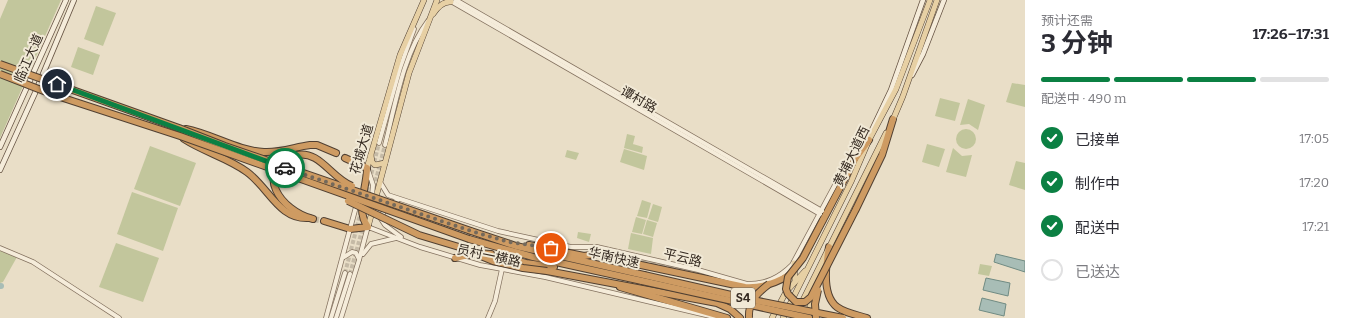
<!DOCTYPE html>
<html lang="zh">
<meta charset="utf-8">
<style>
body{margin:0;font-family:Bitter,"Noto Sans SC",serif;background:#f2f2f3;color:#2b2b33;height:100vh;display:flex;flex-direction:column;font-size:15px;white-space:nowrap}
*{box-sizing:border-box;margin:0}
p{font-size:13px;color:#7c7c81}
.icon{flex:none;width:22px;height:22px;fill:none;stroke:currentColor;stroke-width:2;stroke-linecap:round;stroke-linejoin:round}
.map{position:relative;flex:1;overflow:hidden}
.details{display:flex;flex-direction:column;background:#fff;width:320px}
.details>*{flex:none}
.pin{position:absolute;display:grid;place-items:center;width:34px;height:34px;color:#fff;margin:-17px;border:2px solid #fff;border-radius:50%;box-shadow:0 1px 4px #0007}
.courier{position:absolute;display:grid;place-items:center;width:40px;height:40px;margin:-20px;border:3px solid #0b8043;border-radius:50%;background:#fff;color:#222;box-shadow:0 1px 5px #0007}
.headline em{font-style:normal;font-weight:700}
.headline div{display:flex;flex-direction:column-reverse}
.headline{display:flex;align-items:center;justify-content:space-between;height:68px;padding:0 16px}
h1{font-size:26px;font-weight:700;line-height:30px}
.bar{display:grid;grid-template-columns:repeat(4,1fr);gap:6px 4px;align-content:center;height:48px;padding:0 16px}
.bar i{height:5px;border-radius:3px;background:#e1e1e2}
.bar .active{background:#0b8043}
.bar p{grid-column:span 4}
ol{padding:0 16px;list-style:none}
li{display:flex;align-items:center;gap:12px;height:44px}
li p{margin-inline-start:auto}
li .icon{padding:4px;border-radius:50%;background:#0b8043;color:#fff;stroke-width:4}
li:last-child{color:#7c7c81}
li i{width:22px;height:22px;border:2px solid #e1e1e2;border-radius:50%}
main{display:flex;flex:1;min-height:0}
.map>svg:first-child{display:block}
.green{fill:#c2c69c}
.water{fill:#a8bdb6;stroke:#708b83}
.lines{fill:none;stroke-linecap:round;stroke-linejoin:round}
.river{stroke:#a8bdb6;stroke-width:6}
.tertiary-tunnel{stroke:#c5baa6;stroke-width:4;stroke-dasharray:4 2;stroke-linecap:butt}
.motorway-tunnel{stroke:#c5baa6;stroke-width:6;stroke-dasharray:6 3;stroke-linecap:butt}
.tertiary-casing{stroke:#83715f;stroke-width:5.5}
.secondary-casing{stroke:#655242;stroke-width:6}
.primary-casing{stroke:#514032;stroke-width:6}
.motorway-casing{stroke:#514032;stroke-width:8}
.tertiary{stroke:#f5ecda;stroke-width:4}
.secondary{stroke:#f5ecda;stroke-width:4.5}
.primary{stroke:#e7d0a4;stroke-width:5}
.motorway{stroke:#ce9b62;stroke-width:6}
.motorway-bridge-casing{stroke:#514032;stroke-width:8;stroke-linecap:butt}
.motorway-bridge{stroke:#ce9b62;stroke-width:6}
.done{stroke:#74695b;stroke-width:4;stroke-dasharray:0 7.2}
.route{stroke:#0b8043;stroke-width:5}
.labels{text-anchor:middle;stroke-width:4;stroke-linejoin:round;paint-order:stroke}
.shield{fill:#f1e9d6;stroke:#6d6357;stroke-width:1}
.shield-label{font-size:12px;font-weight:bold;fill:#352a21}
.street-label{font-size:13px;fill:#352a21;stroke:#f1e9d6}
</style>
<main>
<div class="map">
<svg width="1025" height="318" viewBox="0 0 1025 318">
<rect width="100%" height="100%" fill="#e9dec7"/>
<g class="green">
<polygon points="8,0 61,0 0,138 0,19"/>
<polygon points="96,6 116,13 103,46 84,39"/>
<polygon points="78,47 100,55 93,75 71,67"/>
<polygon points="1012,83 1025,85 1025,107 1006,102"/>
<polygon points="940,98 960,103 955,121 935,116"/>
<polygon points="968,99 985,105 978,130 969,124 960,125"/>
<circle cx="966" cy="139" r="10"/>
<polygon points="627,134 635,136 632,148 633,144 643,147 642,153 624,148"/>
<polygon points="927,144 945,149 939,167 922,162"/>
<polygon points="150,146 196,163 180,206 134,189"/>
<polygon points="953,148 962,156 972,155 966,177 946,172"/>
<polygon points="624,149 647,156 644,170 620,162"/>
<polygon points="567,150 579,153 576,160 565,157"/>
<polygon points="1016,161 1025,163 1025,190 1009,185"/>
<polygon points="132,192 178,208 163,251 117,234"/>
<polygon points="642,200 651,203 647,218 637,216"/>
<polygon points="653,204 662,207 658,222 648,219"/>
<polygon points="636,217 646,220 642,234 632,232"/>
<polygon points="647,220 657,223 653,237 643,234"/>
<polygon points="578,232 591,234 589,242 577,238"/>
<polygon points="631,233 653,238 651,254 628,249"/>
<polygon points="116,243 159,258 143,302 99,287"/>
<polygon points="0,249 17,257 3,282 0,283"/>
<polygon points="980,264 992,266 989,276 978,274"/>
</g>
<g class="water">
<polygon points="996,254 1025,261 1025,272 994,262"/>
<polygon points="986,278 1010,283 1008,296 983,290"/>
<polygon points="982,298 1006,304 1004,316 979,310"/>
</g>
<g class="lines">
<polyline class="river" points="0,286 1,286"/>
<g class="tertiary-tunnel">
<polyline points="374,187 385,145"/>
<polyline points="367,191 379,143"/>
<polyline points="345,273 361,211"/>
<polyline points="350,274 363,227"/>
</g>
<g class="motorway-tunnel">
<polyline points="313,219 324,221"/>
<polyline points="597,254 709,274"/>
</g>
<defs>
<g id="tertiary">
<polyline points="449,0 820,214"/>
<polyline points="456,0 822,211"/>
<polyline points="379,143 400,68 414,29"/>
<path d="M 385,145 C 395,106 403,54 428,21"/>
<polyline points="368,170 373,185 371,206"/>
<path d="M 380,182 L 388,195 L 498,231 L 571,247 L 597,247 L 698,270 L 747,284 C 766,284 779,278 792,265 L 850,157 L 860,144 L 869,140"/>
<polyline points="398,200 386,205 381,219 385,225 401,237"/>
<polyline points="368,227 420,247 480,265 545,277 714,317"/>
<polyline points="0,248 33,262 119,318"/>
<polyline points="363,254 371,244 396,238"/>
<polyline points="344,257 352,252 356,253 359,259"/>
<polyline points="326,318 357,203"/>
<polyline points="331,318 345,273"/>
<polyline points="336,318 350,274"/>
<polyline points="341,318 359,260 368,226"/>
<polyline points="488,318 495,301 502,269"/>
</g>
<g id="secondary">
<polyline points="912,75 923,54 944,0"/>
<polyline points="871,132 891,90 923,0"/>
<polyline points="0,147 66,0"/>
<polyline points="0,170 35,93 74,0"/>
</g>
<g id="primary">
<path d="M 433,14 C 437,8 443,1 451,2"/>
<polyline points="892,122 903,96 937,0"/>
<polyline points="371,155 372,162 375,165 385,163"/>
<polyline points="367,168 400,55 424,0"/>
<polyline points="368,227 409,73 437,0"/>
<polyline points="794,263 795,281"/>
<polyline points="809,315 811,295"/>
<polyline points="772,318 786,292 805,271"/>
<polyline points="783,318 851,182 869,140 896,89 930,0"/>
<polyline points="794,318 886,133"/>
</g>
<g id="motorway">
<path d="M 186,129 C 212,134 238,151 264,152 C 280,153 295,147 310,145 L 317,145 L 336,153"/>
<path d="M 184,139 C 204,152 228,158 247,172 C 269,188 279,220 309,218"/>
<path d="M 296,155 C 252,171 281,211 313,219"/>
<polyline points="856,209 882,155 893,119"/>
<polyline points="823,220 855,159 869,140"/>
<path d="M 324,221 L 350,229 L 368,227 C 355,210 367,188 367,168 L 345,158"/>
<polyline points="471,231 516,246 644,275"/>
<polyline points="469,239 533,257 642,281"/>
<polyline points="529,245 584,256 597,254"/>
<path d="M 829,247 C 826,263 821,295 837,307 C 845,313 857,315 867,318"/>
<polyline points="500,256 526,263 554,267"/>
<polyline points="455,258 477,253 491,254"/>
<path d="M 631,261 L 641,265 L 745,287 C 761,288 776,283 789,275"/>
<polyline points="547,271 717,303 730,309 740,318"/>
<polyline points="620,287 727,318"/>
</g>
</defs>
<use href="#tertiary" class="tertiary-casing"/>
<use href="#secondary" class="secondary-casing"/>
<use href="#primary" class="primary-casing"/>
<use href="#motorway" class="motorway-casing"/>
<use href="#tertiary" class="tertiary"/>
<use href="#secondary" class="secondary"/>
<use href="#primary" class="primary"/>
<use href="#motorway" class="motorway"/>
<defs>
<g id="motorway-bridge">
<polyline points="0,64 179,128 225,146 471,231"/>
<polyline points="0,74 54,95 180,136 469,239"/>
<path d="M 296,155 C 320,150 330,177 352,186"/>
<polyline points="348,201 419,235 459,247 493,261 523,268 547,271"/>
<polyline points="823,220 803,258 788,277 786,289 788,294 796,302 805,302 811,297 856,209"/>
<polyline points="644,275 753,300 843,318"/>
<polyline points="642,281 809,318"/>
<path d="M 749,318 C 748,302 757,293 769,284"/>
<polyline points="816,318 815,304 818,290"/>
</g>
</defs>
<use href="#motorway-bridge" class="motorway-bridge-casing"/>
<use href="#motorway-bridge" class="motorway-bridge"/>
</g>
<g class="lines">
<polyline class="done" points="285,168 471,231 509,242 551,248"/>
<polyline class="route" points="57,84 285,168"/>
</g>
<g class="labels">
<rect class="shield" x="731" y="288" width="24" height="20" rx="3"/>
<g class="shield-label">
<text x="743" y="302">S4</text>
</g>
<g class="street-label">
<text transform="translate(28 58) rotate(-66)" y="5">临江大道</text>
<text transform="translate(639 99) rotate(30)" y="5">谭村路</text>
<text transform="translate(361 149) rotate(-74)" y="5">花城大道</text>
<text transform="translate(851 156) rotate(-64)" y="5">黄埔大道西</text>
<text transform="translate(489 255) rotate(12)" y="5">员村一横路</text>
<text transform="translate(614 257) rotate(13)" y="5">华南快速</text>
<text transform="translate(683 257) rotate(14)" y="5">平云路</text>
</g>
</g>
</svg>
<div class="pin" style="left:551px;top:248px;background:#ea580c"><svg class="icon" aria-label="bag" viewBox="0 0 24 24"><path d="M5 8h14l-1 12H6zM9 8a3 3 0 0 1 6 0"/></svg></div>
<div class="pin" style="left:57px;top:84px;background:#1f2937"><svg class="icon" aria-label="home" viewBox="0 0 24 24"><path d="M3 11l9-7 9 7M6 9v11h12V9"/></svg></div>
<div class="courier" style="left:285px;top:168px"><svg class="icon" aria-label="car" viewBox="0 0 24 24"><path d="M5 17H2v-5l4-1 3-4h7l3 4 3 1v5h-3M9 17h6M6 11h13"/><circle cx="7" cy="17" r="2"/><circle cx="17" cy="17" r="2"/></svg></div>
</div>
<section class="details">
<div class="headline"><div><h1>3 分钟</h1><p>预计还需</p></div><em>17:26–17:31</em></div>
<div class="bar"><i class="active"></i><i class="active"></i><i class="active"></i><i></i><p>配送中 · 490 m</p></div>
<ol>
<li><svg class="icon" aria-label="check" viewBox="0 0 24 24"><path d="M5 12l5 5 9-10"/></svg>已接单<p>17:05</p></li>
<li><svg class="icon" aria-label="check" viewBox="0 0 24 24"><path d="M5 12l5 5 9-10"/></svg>制作中<p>17:20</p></li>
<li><svg class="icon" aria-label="check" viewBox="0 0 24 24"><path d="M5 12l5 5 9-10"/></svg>配送中<p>17:21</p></li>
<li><i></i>已送达</li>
</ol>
</section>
</main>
